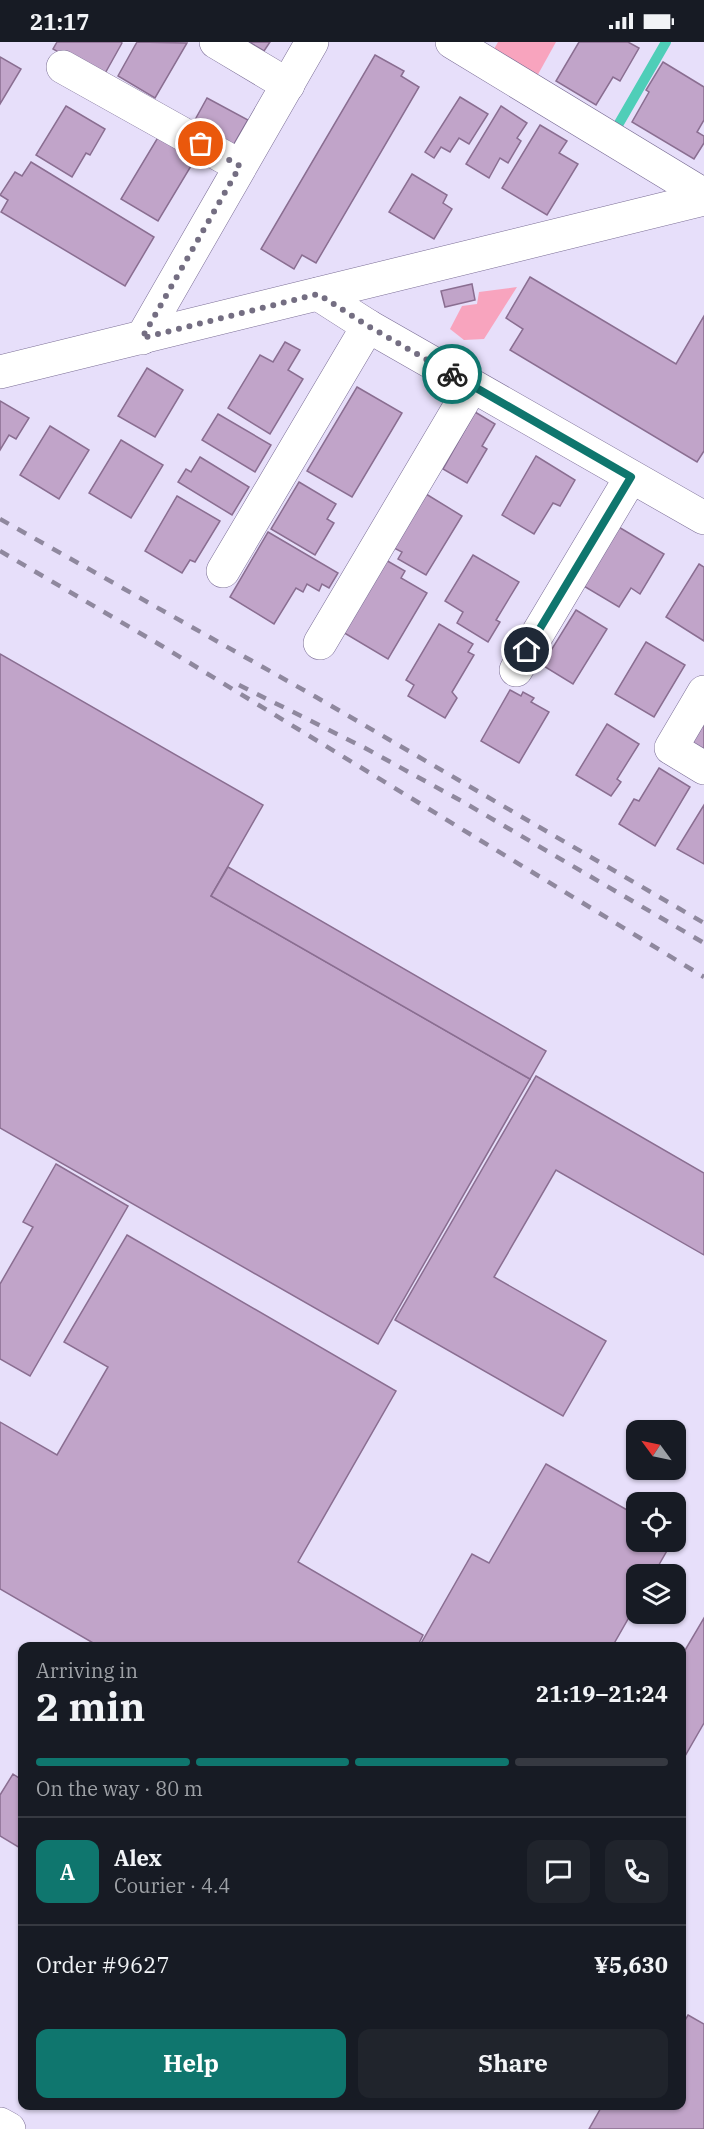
<!DOCTYPE html>
<meta charset="utf-8">
<style>
body{margin:0;font-family:"IBM Plex Serif",serif;background:#20242c;color:#f1f3f6;height:100vh;display:flex;flex-direction:column;font-size:22px;white-space:nowrap}
*{box-sizing:border-box;margin:0}
p{font-size:20px;color:#9ea1a6}
.icon{flex:none;width:33px;height:33px;fill:none;stroke:currentColor;stroke-width:2;stroke-linecap:round;stroke-linejoin:round}
.map{position:relative;flex:1;overflow:hidden}
.drawer{position:absolute;left:18px;top:1600px;width:668px;height:468px;display:flex;flex-direction:column;background:#171b24;border-radius:12px;box-shadow:0 2px 4px #0004}
.drawer>*{flex:none}
.needle{width:39px;rotate:303deg}
.buttons{position:absolute;left:626px;top:1378px;display:grid;gap:12px}
.buttons a{display:grid;place-items:center;width:60px;height:60px;border-radius:12px;background:#171b24;box-shadow:0 2px 4px #0004;font-size:30px}
.pin{position:absolute;display:grid;place-items:center;width:51px;height:51px;color:#fff;margin:-26px;border:3px solid #fff;border-radius:50%;box-shadow:0 2px 6px #0007}
.courier{position:absolute;display:grid;place-items:center;width:60px;height:60px;margin:-30px;border:4px solid #0f766e;border-radius:50%;background:#fff;color:#222;box-shadow:0 2px 8px #0007}
.overview em{font-style:normal;font-weight:700}
.overview div{display:flex;flex-direction:column-reverse}
.overview{display:flex;align-items:center;justify-content:space-between;height:102px;padding:0 18px}
h1{font-size:39px;font-weight:700;line-height:45px}
.bar{display:grid;grid-template-columns:repeat(4,1fr);gap:9px 6px;align-content:center;height:72px;padding:0 18px}
.bar i{height:8px;border-radius:4px;background:#363941}
.bar .on{background:#0f766e}
.bar p{grid-column:span 4}
.line{display:flex;align-items:center;gap:15px;padding:0 18px;border-top:2px solid #363941}
.line div{flex:1}
.round{display:grid;place-items:center;flex:none;width:63px;height:63px;border-radius:12px;background:#20242c}
.cta{display:flex;gap:12px;margin-top:auto;padding:12px 18px}
.cta a{flex:1;height:69px;border-radius:12px;background:#0f766e;color:#fff;font-size:24px;font-weight:700;line-height:69px;text-align:center}
.cta a+a{background:#20242c;color:#f1f3f6}
.status{display:flex;justify-content:space-between;align-items:center;height:42px;padding:0 30px;background:#171b24;direction:ltr}
.status svg{height:16px;fill:currentColor}
.map>svg:first-child{display:block}
.green{fill:#f8a4be}
.lines{fill:none;stroke-linecap:round;stroke-linejoin:round}
.stream{stroke:#4fceb8;stroke-width:10}
.building{fill:#c1a4c9;stroke:#8a6e91;stroke-width:1.5}
.minor-casing{stroke:#7a6d95;stroke-width:34}
.tertiary-casing{stroke:#7a6d95;stroke-width:34}
.minor{stroke:#fff;stroke-width:33}
.tertiary{stroke:#fff;stroke-width:33}
.rail{stroke:#8f889e;stroke-width:4.5;stroke-dasharray:10 10;stroke-linecap:butt}
.done{stroke:#746e82;stroke-width:6;stroke-dasharray:0 10.8}
.route{stroke:#0f766e;stroke-width:8}
</style>
<div class="status"><b>21:17</b><svg viewBox="0 0 49 12"><path d="M0 12V9h3v3zM5 12V6h3v6zM10 12V3h3v9zM15 12V0h3v12zM26 1h20v11H26zM47 4h2v5h-2z"/></svg></div>
<div class="map">
<svg width="704" height="2087" viewBox="0 0 704 2087">
<rect width="100%" height="100%" fill="#e7dffa"/>
<g class="green">
<polygon points="498,0 556,0 531,45 486,21"/>
<polygon points="517,245 484,297 464,298 450,287 462,264 477,262 479,250"/>
</g>
<g class="lines">
<polyline class="stream" points="614,90 666,0"/>
</g>
<g class="building">
<polygon points="57,0 121,0 122,1 103,35 53,7"/>
<polygon points="137,0 187,1 155,56 118,34"/>
<polygon points="249,0 270,0 264,9"/>
<polygon points="579,0 628,0 639,6 620,39 613,35 596,63 556,39"/>
<polygon points="375,13 404,29 401,34 419,45 316,221 302,213 294,227 261,207"/>
<polygon points="0,15 21,27 0,62"/>
<polygon points="663,20 704,45 704,78 697,90 704,94 704,101 694,117 632,80 649,50 646,48"/>
<polygon points="460,55 488,72 469,102 459,96 450,110 441,105 434,116 425,110"/>
<polygon points="207,56 248,78 230,109 190,87"/>
<polygon points="66,64 105,87 90,113 86,111 72,135 36,113"/>
<polygon points="501,64 527,81 517,96 521,99 508,121 500,116 489,136 466,122"/>
<polygon points="540,83 567,99 559,111 578,122 547,173 502,146"/>
<polygon points="160,92 197,114 158,179 121,157"/>
<polygon points="31,120 154,195 125,244 1,170 8,158 0,153 15,130 22,134"/>
<polygon points="412,132 447,153 443,161 452,167 434,197 389,170"/>
<polygon points="530,235 676,322 704,274 704,409 697,420 510,308 523,287 506,276"/>
<polygon points="472,242 475,258 445,265 441,249"/>
<polygon points="285,300 300,308 288,328 303,337 270,392 228,366 260,313 273,320"/>
<polygon points="147,326 183,348 155,395 118,374"/>
<polygon points="357,345 402,371 352,455 307,429"/>
<polygon points="0,359 29,376 16,397 9,393 0,408"/>
<polygon points="475,370 495,382 482,404 487,407 467,441 443,427"/>
<polygon points="218,372 271,403 255,430 202,398"/>
<polygon points="50,384 89,408 59,457 20,433"/>
<polygon points="121,398 163,423 131,476 89,451"/>
<polygon points="536,414 575,438 560,464 553,461 534,492 502,473"/>
<polygon points="200,415 249,445 232,473 178,440 186,427 191,430"/>
<polygon points="299,440 336,462 327,477 334,481 315,513 271,487"/>
<polygon points="426,452 462,474 426,533 398,517 402,510 394,506"/>
<polygon points="177,454 220,479 195,520 190,518 182,531 145,509"/>
<polygon points="617,484 664,512 640,552 631,546 619,565 582,543"/>
<polygon points="268,490 338,531 329,546 322,542 319,549 307,542 303,550 296,546 274,582 230,555"/>
<polygon points="473,513 519,540 496,578 500,580 488,600 457,581 463,570 445,559"/>
<polygon points="384,517 405,529 401,536 427,551 388,617 341,589"/>
<polygon points="699,522 704,525 704,599 666,575"/>
<polygon points="576,568 607,587 573,642 542,623"/>
<polygon points="439,582 473,602 468,610 474,613 452,650 457,656 445,676 408,654 414,643 406,638"/>
<polygon points="646,600 685,623 654,675 615,652"/>
<polygon points="0,612 263,763 211,854 530,1037 378,1302 0,1086"/>
<polygon points="510,648 521,654 523,650 534,656 531,660 549,670 519,721 481,699"/>
<polygon points="704,671 704,715 684,703"/>
<polygon points="607,682 639,702 617,737 621,740 611,754 576,733"/>
<polygon points="659,726 690,745 655,804 619,782 634,757 639,759"/>
<polygon points="704,763 704,822 677,807"/>
<polygon points="228,825 546,1009 530,1037 211,854"/>
<polygon points="536,1034 704,1131 704,1213 556,1128 494,1235 606,1299 563,1374 395,1278"/>
<polygon points="56,1122 128,1164 30,1334 0,1317 0,1242 33,1185 23,1180"/>
<polygon points="127,1193 396,1349 298,1520 423,1593 417,1605 100,1605 0,1547 0,1380 57,1413 108,1325 64,1300"/>
<polygon points="546,1422 636,1473 636,1500 672,1500 653,1533 636,1533 636,1563 612,1605 419,1605 472,1512 489,1521"/>
<polygon points="704,1576 704,1681 681,1721 681,1615"/>
<polygon points="13,1732 22,1738 22,1802 20,1806 0,1794 0,1753"/>
<polygon points="688,1973 704,1982 704,2087 589,2087 602,2064 681,2064 681,1981 683,1982"/>
</g>
<g class="lines">
<defs>
<g id="minor">
<polyline points="216,0 288,43"/>
<polyline points="452,0 704,153"/>
<polyline points="63,25 240,124"/>
<polyline points="318,252 368,284 704,476"/>
<polyline points="142,296 312,0"/>
<polyline points="0,330 704,157"/>
<polyline points="223,529 368,284"/>
<polyline points="320,601 472,344"/>
<polyline points="516,628 631,435"/>
<polyline points="704,650 671,706 704,726"/>
</g>
<polyline id="tertiary" points="0,2082 9,2087"/>
</defs>
<use href="#minor" class="minor-casing"/>
<use href="#tertiary" class="tertiary-casing"/>
<use href="#minor" class="minor"/>
<use href="#tertiary" class="tertiary"/>
<g class="rail">
<polyline points="0,477 316,655 704,881"/>
<polyline points="0,509 162,604 704,935"/>
<polyline points="239,643 365,706 465,761 704,901"/>
</g>
</g>
<g class="lines">
<polyline class="done" points="201,102 240,124 142,296 318,252 368,284 452,332"/>
<polyline class="route" points="452,332 631,435 527,608"/>
</g>
</svg>
<div class="buttons">
<a><svg class="needle" viewBox="-14 -14 28 28"><path d="M0-13l5 13h-10z" fill="#e53935"/><path d="M0 13l5-13h-10z" fill="#9ea1a6"/></svg></a>
<a><svg class="icon" aria-label="locate" viewBox="0 0 24 24"><circle cx="12" cy="12" r="6"/><path d="M12 2v4M12 18v4M2 12h4M18 12h4"/></svg></a>
<a><svg class="icon" aria-label="layers" viewBox="0 0 24 24"><path d="M12 4l9 5-9 5-9-5zM3 14l9 5 9-5"/></svg></a>
</div>
<div class="pin" style="left:201px;top:102px;background:#ea580c"><svg class="icon" aria-label="bag" viewBox="0 0 24 24"><path d="M5 8h14l-1 12H6zM9 8a3 3 0 0 1 6 0"/></svg></div>
<div class="pin" style="left:527px;top:608px;background:#1f2937"><svg class="icon" aria-label="home" viewBox="0 0 24 24"><path d="M3 11l9-7 9 7M6 9v11h12V9"/></svg></div>
<div class="courier" style="left:452px;top:332px"><svg class="icon" aria-label="bike" viewBox="0 0 24 24"><circle cx="6" cy="16" r="4"/><circle cx="18" cy="16" r="4"/><path d="M6 16l4-8h5l3 8M10 8l3 8H6M13 5h3"/></svg></div>
<section class="drawer">
<div class="overview"><div><h1>2 min</h1><p>Arriving in</p></div><em>21:19–21:24</em></div>
<div class="bar"><i class="on"></i><i class="on"></i><i class="on"></i><i></i><p>On the way · 80 m</p></div>
<div class="line" style="height:108px"><b class="round" style="background:#0f766e;color:#fff">A</b><div><b>Alex</b><p>Courier · 4.4</p></div><a class="round"><svg class="icon" aria-label="chat" viewBox="0 0 24 24"><path d="M4 5h16v11H9l-5 4z"/></svg></a><a class="round"><svg class="icon" aria-label="phone" viewBox="0 0 24 24"><path d="M5 4h4l2 5-3 2q2 4 5 5l2-3 5 2v4C11 20 4 13 5 4z"/></svg></a></div>
<div class="line" style="height:78px"><div>Order #9627</div><b>¥5,630</b></div>
<div class="cta"><a>Help</a><a>Share</a></div>
</section>
</div>
